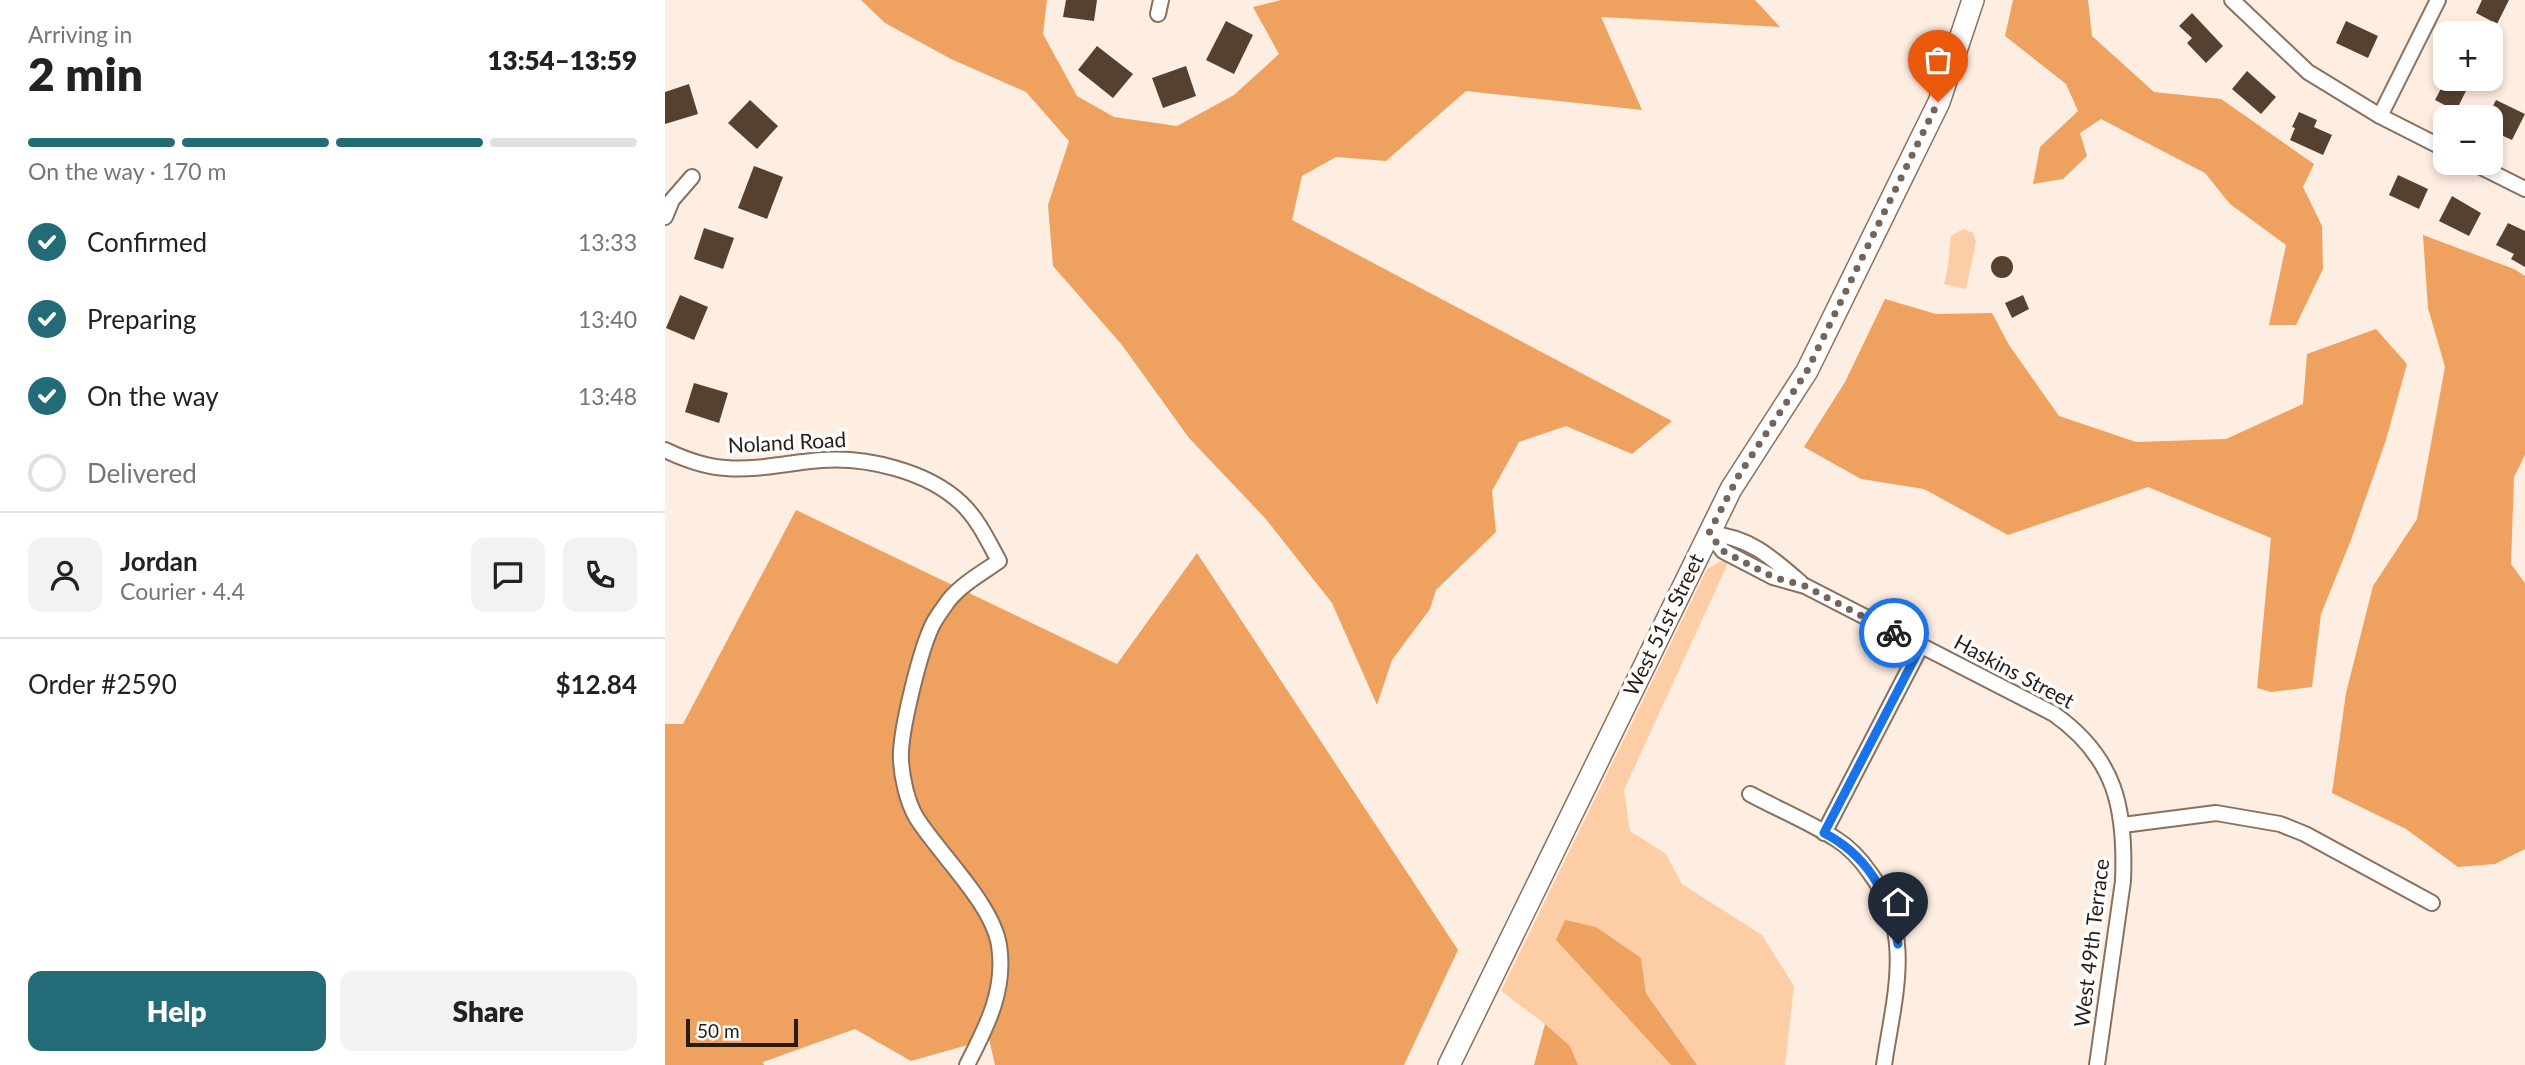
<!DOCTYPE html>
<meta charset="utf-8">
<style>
body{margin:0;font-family:Lato,sans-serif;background:#f2f2f2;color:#222;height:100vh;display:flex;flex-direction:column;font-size:26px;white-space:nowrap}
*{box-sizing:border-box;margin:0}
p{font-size:23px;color:#767676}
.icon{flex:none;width:38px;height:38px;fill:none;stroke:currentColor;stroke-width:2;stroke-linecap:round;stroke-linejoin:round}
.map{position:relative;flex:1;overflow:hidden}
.sheet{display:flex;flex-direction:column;background:#fff;width:665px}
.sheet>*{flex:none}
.fabs{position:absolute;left:1768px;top:21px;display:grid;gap:14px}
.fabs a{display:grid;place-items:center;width:70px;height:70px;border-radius:14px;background:#fff;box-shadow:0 4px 10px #0003;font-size:35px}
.scale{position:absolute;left:21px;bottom:18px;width:112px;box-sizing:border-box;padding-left:7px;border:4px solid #251c14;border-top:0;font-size:19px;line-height:24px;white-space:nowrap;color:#251c14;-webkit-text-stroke:5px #fefefe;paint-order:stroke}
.pin{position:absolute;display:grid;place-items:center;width:60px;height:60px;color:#fff;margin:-72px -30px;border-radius:50% 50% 50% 0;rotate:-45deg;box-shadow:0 0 7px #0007}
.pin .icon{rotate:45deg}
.courier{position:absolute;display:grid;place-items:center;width:70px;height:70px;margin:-35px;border:5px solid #1a73e8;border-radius:50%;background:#fff;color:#222;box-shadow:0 2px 9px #0007}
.summary em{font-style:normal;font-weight:800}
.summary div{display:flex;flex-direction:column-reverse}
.summary{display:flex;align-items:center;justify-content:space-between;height:119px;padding:0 28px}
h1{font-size:46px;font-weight:800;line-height:52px}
.bar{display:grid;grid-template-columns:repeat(4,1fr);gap:10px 7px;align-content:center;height:84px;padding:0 28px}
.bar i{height:9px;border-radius:5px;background:#e0e0e0}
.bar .on{background:#236c77}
.bar p{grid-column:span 4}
.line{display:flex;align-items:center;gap:18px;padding:0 28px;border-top:2px solid #e0e0e0}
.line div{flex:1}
.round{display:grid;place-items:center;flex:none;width:74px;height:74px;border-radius:14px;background:#f2f2f2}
ol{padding:0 28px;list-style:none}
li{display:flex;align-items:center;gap:21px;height:77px}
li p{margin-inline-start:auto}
li .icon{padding:7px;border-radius:50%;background:#236c77;color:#fff;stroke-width:4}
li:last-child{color:#767676}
li i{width:38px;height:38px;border:4px solid #e0e0e0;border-radius:50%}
.button{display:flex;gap:14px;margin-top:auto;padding:14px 28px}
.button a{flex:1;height:80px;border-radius:14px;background:#236c77;color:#fff;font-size:28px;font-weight:800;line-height:80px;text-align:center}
.button a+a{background:#f2f2f2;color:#222}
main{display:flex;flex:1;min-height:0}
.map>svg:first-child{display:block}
.green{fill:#fdcda6}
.forest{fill:#efa260}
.building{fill:#564130}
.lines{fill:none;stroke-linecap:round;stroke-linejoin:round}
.street-casing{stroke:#89715e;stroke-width:18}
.secondary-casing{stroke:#89715e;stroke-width:24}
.street{stroke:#fff;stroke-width:14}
.secondary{stroke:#fff;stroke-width:21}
.done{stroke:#71655c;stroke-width:7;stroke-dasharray:0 12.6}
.route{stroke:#1a73e8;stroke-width:9}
.labels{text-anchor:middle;stroke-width:7;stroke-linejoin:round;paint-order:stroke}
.street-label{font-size:21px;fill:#251c14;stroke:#fefefe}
</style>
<main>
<section class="sheet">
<div class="summary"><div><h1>2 min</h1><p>Arriving in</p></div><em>13:54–13:59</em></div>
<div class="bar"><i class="on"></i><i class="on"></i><i class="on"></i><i></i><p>On the way · 170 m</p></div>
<ol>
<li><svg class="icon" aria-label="check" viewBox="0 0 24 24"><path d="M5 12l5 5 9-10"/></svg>Confirmed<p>13:33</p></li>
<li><svg class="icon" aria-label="check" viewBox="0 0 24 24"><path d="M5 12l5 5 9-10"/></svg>Preparing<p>13:40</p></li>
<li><svg class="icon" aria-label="check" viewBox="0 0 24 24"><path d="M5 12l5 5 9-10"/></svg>On the way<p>13:48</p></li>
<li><i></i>Delivered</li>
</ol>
<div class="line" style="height:126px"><a class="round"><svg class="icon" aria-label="person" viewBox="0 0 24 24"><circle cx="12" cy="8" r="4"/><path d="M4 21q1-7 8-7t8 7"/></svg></a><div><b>Jordan</b><p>Courier · 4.4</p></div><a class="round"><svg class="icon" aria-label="chat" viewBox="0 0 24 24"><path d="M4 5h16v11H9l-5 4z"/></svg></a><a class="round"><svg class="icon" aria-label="phone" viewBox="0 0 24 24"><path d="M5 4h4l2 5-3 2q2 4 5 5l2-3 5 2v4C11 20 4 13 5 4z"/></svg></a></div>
<div class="line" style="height:91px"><div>Order #2590</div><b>$12.84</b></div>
<div class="button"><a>Help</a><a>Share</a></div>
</section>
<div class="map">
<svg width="1860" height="1065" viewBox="0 0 1860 1065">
<rect width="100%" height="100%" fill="#feede1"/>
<g class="green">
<path d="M 1298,229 L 1308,233 L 1311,242 L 1301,289 L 1279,284 C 1284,267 1284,253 1286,236 Z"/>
<polygon points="1056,561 1064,561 959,790 965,831 1001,854 1017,884 1097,935 1129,986 1120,1065 1032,1065 981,992 976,958 891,940 1006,1065 913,1065 905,1046 880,1024 836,991 1042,569"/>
</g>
<g class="forest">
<polygon points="196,0 382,0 378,34 412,96 449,117 512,126 569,95 614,54 588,7 616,0 1090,0 1115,27 936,17 977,110 801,91 721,161 671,157 637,176 627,220 1007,421 967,454 901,426 854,442 827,491 831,532 771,590 765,609 727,660 712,705 667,603 600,518 524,438 457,345 388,266 383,205 404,141 361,92 286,59 220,23"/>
<polygon points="1348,0 1423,0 1427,36 1489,92 1556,99 1649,164 1638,187 1657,226 1658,269 1631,325 1604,325 1621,245 1565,204 1540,173 1436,119 1415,133 1422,156 1398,179 1368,184 1375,147 1413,111 1401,84 1340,36"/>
<polygon points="1758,235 1849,269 1860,276 1860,455 1849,477 1846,564 1860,583 1860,849 1830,864 1793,867 1741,829 1667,793 1681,693 1708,586 1752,519 1780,367 1763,308"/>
<polygon points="1220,299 1271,314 1327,313 1344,345 1394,416 1471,442 1561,439 1638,404 1642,354 1711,329 1742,364 1721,440 1686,540 1656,614 1647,687 1606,692 1592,688 1606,538 1483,487 1343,535 1259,489 1196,479 1139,447 1180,382"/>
<polygon points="131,510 452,664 532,553 793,950 739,1065 330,1065 324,1039 246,1061 190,1029 98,1062 99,1065 0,1065 0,724 18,724"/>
<polygon points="900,920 931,927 976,958 981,993 1032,1065 1006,1065 891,940"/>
<polygon points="880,1024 905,1046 913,1065 869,1065"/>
</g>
<g class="building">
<polygon points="401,0 432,0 429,21 398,17"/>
<polygon points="1817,0 1844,0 1832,24 1811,13"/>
<polygon points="1527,13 1558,46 1541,63 1522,43 1527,38 1514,26"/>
<polygon points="561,21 588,35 569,74 541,60"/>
<polygon points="1681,21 1713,36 1703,58 1671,43"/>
<polygon points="432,46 468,74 448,98 413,70"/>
<polygon points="521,66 531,96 498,108 487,78"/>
<polygon points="1582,71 1611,97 1596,114 1567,89"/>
<polygon points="1781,79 1807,79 1791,111 1770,100"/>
<polygon points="24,84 33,114 0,124 0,92"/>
<polygon points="85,100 113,126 92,149 63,123"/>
<polygon points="1831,100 1860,114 1847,140 1825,130 1825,112"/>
<polygon points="1634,112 1652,120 1649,127 1667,135 1658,155 1625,140 1630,128 1627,127"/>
<polygon points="89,166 118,177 102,219 73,208"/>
<polygon points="1733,175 1763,189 1754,209 1724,195"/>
<polygon points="1787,196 1816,213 1804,236 1774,221"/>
<polygon points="1843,223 1860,231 1860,267 1846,259 1849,254 1831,245"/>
<polygon points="39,228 69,238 58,269 29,259"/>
<circle cx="1337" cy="267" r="11"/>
<polygon points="15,295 43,307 29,340 1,328"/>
<polygon points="1358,295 1364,309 1347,318 1340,303"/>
<polygon points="29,383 63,393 54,423 20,412"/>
</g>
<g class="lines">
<defs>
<g id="street">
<polyline points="1567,0 1643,72 1715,116 1780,149"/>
<polyline points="493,14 496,0"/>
<polyline points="1715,116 1773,0"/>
<polyline points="1808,163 1860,189"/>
<polyline points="0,217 7,200 27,177"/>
<path d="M 0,450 C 19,459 40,467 61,468 C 92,471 126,462 157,460 C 202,457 262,471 296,503 C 313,519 323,541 334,561 C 317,573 297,584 284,600 C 279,607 273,615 269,622 C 256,646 234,734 236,761 C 237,778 242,801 251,817 C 274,854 327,903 334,945 C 341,990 322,1026 302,1065"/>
<path d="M 1044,533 L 1058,551 L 1108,577 L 1140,586 L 1389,714 C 1451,758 1461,809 1458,881 L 1432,1065"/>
<path d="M 1044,533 C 1086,538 1105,556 1136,583"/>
<path d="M 1085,794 C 1113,809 1144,822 1171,839 C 1184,847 1196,860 1205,873 C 1250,933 1229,997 1219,1065"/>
<polyline points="1458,825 1551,813 1615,824 1640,834 1767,903"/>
<polyline points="1159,833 1256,646"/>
</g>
<polyline id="secondary" points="784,1065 1066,489 1142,371 1274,102 1308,0"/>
</defs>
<use href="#street" class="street-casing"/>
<use href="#secondary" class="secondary-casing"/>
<use href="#street" class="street"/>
<use href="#secondary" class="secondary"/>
</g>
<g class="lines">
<polyline class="done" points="1229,633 1140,586 1108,577 1058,551 1044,533 1074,475 1142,371 1273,102"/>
<path class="route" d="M 1229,633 L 1256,646 L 1159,833 C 1204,856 1225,896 1233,944"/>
</g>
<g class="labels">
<g class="street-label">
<text transform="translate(122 443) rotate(-3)" y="7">Noland Road</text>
<text transform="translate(999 625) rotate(-64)" y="7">West 51st Street</text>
<text transform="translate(1349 672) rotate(28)" y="7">Haskins Street</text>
<text transform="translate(1427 943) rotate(-83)" y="7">West 49th Terrace</text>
</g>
</g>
</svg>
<div class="fabs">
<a>+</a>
<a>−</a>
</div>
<div class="scale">50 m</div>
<div class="pin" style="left:1273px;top:102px;background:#ea580c"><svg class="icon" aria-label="bag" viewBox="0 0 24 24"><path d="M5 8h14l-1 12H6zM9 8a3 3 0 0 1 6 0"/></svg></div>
<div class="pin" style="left:1233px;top:944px;background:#1f2937"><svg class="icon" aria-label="home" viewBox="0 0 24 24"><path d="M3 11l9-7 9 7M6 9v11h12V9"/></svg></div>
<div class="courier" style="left:1229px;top:633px"><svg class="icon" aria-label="bike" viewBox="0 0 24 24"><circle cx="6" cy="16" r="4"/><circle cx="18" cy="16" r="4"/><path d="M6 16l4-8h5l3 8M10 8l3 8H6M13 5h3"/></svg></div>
</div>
</main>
